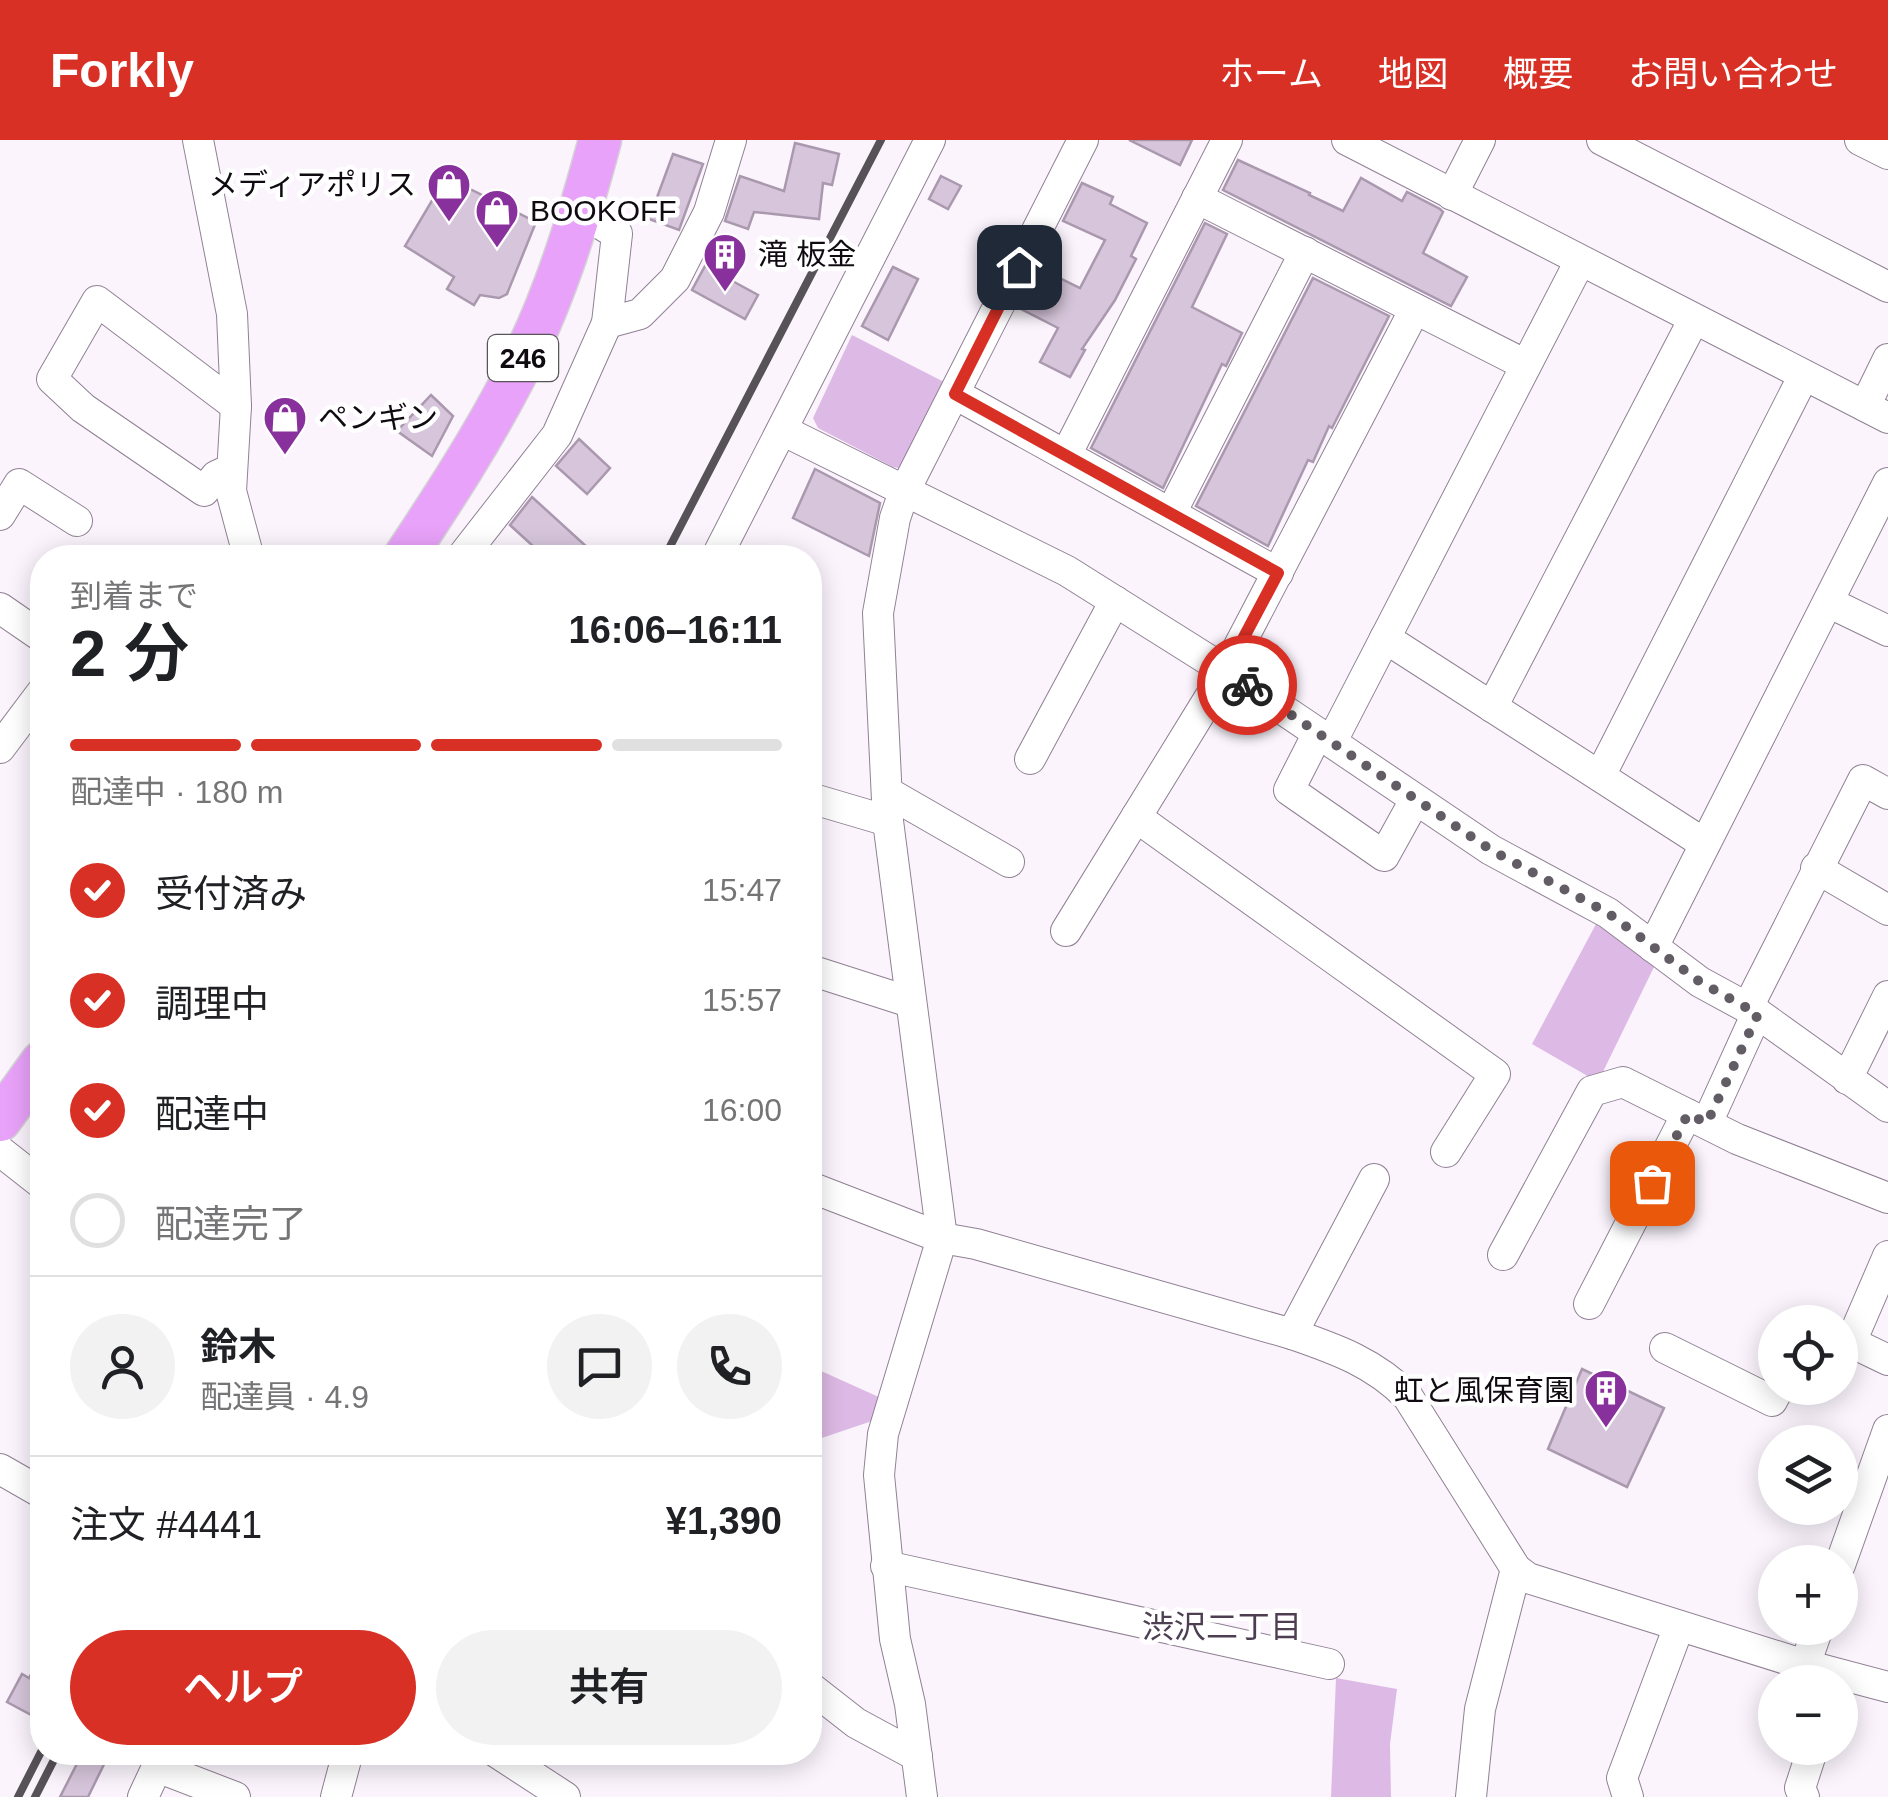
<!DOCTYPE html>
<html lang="ja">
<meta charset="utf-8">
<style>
body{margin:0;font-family:Arial,"Noto Sans JP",sans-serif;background:#f2f2f2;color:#202124;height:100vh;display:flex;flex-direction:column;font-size:38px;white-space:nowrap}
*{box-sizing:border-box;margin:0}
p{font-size:32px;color:#757577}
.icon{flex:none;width:55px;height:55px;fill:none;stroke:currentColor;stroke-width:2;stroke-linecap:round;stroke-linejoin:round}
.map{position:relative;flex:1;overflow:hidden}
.sheet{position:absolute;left:30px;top:405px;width:792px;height:1220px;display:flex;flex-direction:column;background:#fff;border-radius:40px;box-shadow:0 5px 25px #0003}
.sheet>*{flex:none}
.controls{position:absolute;left:1758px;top:1165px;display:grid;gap:20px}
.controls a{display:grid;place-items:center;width:100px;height:100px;border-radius:50%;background:#fff;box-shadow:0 5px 25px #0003;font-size:50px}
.pin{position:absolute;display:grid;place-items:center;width:85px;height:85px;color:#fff;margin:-42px;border-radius:20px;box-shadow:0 5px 15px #0006}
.courier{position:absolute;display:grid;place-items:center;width:100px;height:100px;margin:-50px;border:8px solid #d93025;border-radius:50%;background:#fff;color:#222;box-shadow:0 2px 12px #0007}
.head em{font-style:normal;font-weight:600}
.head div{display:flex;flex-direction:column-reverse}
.head{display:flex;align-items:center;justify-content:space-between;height:170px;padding:0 40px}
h1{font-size:65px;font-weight:600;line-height:75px}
.bar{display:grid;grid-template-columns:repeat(4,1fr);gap:15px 10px;align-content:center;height:120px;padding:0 40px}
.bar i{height:12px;border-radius:8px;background:#e0e0e0}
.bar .selected{background:#d93025}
.bar p{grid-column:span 4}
.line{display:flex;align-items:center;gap:25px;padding:0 40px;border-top:2px solid #e0e0e0}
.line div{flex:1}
.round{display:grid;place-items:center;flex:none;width:105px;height:105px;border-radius:52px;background:#f2f2f2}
ol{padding:0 40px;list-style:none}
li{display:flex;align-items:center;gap:30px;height:110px}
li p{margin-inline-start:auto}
li .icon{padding:10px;border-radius:50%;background:#d93025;color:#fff;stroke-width:4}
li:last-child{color:#757577}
li i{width:55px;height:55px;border:5px solid #e0e0e0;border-radius:50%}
.action{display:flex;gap:20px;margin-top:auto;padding:20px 40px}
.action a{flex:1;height:115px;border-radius:60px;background:#d93025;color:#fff;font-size:40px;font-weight:600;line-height:115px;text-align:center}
.action a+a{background:#f2f2f2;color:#202124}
header{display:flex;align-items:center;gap:60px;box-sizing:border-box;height:140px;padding:0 50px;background:#d93025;color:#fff}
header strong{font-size:48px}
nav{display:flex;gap:55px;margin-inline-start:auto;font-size:35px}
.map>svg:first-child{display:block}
.green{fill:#ddbae5}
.building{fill:#d7c6db;stroke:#aa99ae;stroke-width:2.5}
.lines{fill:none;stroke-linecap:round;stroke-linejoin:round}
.minor-casing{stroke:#908094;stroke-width:32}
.highway-casing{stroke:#d4d3d4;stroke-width:45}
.minor{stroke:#fff;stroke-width:30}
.highway{stroke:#e8a2f9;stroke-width:42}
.rail{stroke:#575158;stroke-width:8}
.done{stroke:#625c64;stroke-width:10;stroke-dasharray:0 18}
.route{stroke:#d93025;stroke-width:12}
.labels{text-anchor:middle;stroke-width:9;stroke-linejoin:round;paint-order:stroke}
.shield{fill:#fff;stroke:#585458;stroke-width:2.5}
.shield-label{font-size:28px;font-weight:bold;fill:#100a11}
.poi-label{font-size:30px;fill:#100a11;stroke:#fff;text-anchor:start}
.neighbourhood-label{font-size:32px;fill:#4d3f51;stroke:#fff}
</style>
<header>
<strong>Forkly</strong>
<nav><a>ホーム</a><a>地図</a><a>概要</a><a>お問い合わせ</a></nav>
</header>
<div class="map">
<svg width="1888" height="1657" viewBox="0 0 1888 1657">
<rect width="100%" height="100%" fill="#fbf4fd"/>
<g class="green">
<polygon points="852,195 948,244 904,329 893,327 818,288 813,278"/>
<polygon points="1596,784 1655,825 1598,942 1532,904"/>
<polygon points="810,1226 881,1258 872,1281 810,1302"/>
<polygon points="1336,1538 1397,1549 1390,1604 1391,1657 1331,1657"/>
</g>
<g class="building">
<polygon points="1129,0 1192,0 1180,25"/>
<polygon points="795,3 839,14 832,45 823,43 819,79 754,72 748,89 725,81 740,36 784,51"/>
<polygon points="673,14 703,24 679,90 649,79"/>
<polygon points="1238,20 1310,53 1309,55 1343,71 1361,38 1402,61 1407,52 1440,69 1443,72 1423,113 1467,137 1451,166 1223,50"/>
<polygon points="941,36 961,46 948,69 929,59"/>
<polygon points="446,37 536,82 507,154 499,158 480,155 474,165 447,149 454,137 405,106"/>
<polygon points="1082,43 1113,57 1110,64 1147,83 1131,116 1136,119 1115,160 1082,209 1085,210 1070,237 1040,222 1058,188 1019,168 1039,128 1080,148 1105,100 1063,81"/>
<polygon points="1205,83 1227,94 1192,167 1242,193 1226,226 1222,224 1163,348 1091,308"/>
<polygon points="705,126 758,155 745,179 692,150"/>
<polygon points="893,127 918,139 888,200 862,186"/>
<polygon points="1313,138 1389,176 1332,288 1329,286 1313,322 1308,320 1268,406 1196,366"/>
<polygon points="431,255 453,276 432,316 397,291"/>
<polygon points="579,299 610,328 587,354 556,326"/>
<polygon points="815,329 880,363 869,416 793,378"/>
<polygon points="532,357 599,418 546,418 510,385"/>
<polygon points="1582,1229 1664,1268 1627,1347 1548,1309"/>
<polygon points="42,1514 42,1568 37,1578 7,1562 22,1534 29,1538"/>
<polygon points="83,1612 110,1612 88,1657 60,1657"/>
</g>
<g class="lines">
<defs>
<g id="minor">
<polyline points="198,0 232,174 236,266 231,351 249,418"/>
<polyline points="1347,0 1888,278"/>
<polyline points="1602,0 1888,147"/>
<polyline points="1860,0 1888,14"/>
<polyline points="1452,55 1480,0"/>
<polyline points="1197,58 1526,225"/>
<polyline points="581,72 617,94 607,183 640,174 675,139 709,72 731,0"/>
<polyline points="955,254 1278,433"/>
<polyline points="1865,266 1888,219"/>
<polyline points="784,291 1067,431 1226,531 1491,710 1608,773 1700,842 1757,873 1888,967"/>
<polyline points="1066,315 1227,0"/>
<polyline points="231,329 216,336 204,351 83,268 52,239 97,161 236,266"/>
<polyline points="1171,373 1305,112"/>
<polyline points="0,375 19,344 77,381"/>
<polyline points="461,418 557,295 607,183"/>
<polyline points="716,418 930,0"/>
<polyline points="1828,462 1888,491"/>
<polyline points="0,468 42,497"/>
<polyline points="1385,498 1705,704"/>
<polyline points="1492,567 1694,179"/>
<polyline points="1318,593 1289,650 1384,716 1415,660"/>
<polyline points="1332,601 1580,121"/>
<polyline points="0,608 42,552"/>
<polyline points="1030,619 1115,461"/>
<polyline points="1600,636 1804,235"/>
<polyline points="889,653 1009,722"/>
<polyline points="810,658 888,681"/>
<polyline points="1136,677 1495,934 1446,1012"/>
<polyline points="1816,728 1888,770"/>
<polyline points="1066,791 1226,531 1415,169"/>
<polyline points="1653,807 1888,343"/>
<polyline points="810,830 910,862"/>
<polyline points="1748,867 1863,640 1888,654"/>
<polyline points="1847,939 1888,856"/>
<polyline points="1707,983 1757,873"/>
<polyline points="0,1011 42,1044"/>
<path d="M 810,1047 L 942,1098 L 976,1104 L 1292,1194 C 1336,1209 1375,1223 1408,1257 L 1516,1429 L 1528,1438 L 1805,1525 L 1888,1547"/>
<polyline points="1503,1115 1592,951 1623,942 1737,999 1888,1058"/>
<polyline points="1589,1164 1687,974"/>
<polyline points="1810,1182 1812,1182"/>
<polyline points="1292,1194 1374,1039"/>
<polyline points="1840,1197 1888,1220"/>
<polyline points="1851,1202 1888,1116"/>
<polyline points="1665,1208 1772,1261 1779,1248"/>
<polyline points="0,1329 42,1353"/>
<polyline points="1840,1425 1888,1290"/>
<polyline points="886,1426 1329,1524"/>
<polyline points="1805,1525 1818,1488"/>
<polyline points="810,1547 856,1583 917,1616"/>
<polyline points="496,1612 565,1657"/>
<polyline points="143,1657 157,1627 235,1657"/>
<polyline points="336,1657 348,1612"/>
<polyline points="922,1657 910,1564 895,1499 879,1335 883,1294 942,1098 888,681 878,473 895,378 904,352 1083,0"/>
<polyline points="1471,1657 1480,1569 1516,1429"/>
<polyline points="1628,1657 1622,1638 1679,1486"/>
<polyline points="1804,1657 1800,1648 1813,1608"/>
</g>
<g id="highway">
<path d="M 404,418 C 443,359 481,301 513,239 C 553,164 578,82 600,0"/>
<polyline points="0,980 42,922"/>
</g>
</defs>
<use href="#minor" class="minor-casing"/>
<use href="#highway" class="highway-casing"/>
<use href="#minor" class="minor"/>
<use href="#highway" class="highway"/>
<g class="rail">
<polyline points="664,418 881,0"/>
<polyline points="18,1657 42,1610"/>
<polyline points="35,1657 58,1612"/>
</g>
</g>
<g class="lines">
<polyline class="done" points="1247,545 1491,710 1608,773 1700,842 1758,874 1707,983 1688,974 1652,1043"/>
<polyline class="route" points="1019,127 955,254 1278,433 1226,531 1247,545"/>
</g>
<defs>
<symbol id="shop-pin" viewBox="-11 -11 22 30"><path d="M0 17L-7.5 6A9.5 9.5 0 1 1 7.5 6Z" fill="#88309c" stroke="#fff"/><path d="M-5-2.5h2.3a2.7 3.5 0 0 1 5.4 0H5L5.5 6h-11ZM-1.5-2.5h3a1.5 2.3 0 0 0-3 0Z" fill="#fff"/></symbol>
<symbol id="building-pin" viewBox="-11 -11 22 30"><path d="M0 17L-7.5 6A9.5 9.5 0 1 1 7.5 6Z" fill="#88309c" stroke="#fff"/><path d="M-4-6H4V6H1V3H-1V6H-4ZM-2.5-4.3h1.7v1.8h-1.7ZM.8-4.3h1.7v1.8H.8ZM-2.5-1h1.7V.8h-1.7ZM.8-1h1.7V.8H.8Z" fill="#fff"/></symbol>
</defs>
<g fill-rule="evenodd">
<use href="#shop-pin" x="424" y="20" width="50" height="68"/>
<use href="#shop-pin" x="472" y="46" width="50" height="68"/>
<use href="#building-pin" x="700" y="90" width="50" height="68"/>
<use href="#shop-pin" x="260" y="253" width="50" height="68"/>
<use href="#building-pin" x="1581" y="1226" width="50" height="68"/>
</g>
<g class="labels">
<rect class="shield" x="488" y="195" width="70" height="46" rx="8"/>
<g class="shield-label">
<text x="523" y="228">246</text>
</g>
<g class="poi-label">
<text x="416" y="55" text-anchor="end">メディアポリス</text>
<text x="530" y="81">BOOKOFF</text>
<text x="758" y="125">滝 板金</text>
<text x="318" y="288">ペンギン</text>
<text x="1574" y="1261" text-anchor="end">虹と風保育園</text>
</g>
<g class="neighbourhood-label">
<text x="1222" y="1498">渋沢二丁目</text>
</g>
</g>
</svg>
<div class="controls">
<a><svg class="icon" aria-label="locate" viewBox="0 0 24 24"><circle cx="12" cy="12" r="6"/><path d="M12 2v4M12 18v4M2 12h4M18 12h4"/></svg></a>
<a><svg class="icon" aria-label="layers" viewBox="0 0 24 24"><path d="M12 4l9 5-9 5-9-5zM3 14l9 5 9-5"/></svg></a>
<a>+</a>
<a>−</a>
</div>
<div class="pin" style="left:1652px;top:1043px;background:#ea580c"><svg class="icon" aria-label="bag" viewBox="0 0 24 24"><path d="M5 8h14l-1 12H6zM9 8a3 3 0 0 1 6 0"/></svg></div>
<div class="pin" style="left:1019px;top:127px;background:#1f2937"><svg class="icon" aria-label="home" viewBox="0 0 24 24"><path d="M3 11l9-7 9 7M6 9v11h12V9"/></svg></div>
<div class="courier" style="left:1247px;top:545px"><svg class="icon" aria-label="bike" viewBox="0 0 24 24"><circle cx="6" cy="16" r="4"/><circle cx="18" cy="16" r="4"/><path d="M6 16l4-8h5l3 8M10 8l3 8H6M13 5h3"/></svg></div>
<section class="sheet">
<div class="head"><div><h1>2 分</h1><p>到着まで</p></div><em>16:06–16:11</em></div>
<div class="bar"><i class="selected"></i><i class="selected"></i><i class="selected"></i><i></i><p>配達中 · 180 m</p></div>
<ol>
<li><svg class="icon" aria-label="check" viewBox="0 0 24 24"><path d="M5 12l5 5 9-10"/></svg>受付済み<p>15:47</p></li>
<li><svg class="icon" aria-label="check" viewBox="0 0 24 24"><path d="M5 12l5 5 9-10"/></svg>調理中<p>15:57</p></li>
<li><svg class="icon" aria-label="check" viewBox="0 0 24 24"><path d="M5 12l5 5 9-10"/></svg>配達中<p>16:00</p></li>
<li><i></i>配達完了</li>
</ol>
<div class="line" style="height:180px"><a class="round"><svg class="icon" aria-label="person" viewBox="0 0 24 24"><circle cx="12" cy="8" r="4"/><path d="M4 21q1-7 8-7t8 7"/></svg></a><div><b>鈴木</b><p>配達員 · 4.9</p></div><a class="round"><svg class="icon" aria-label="chat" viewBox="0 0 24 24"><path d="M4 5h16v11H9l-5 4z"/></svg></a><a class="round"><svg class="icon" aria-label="phone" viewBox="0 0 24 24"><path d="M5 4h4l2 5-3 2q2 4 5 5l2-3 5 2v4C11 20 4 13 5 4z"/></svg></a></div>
<div class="line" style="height:130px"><div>注文 #4441</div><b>¥1,390</b></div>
<div class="action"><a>ヘルプ</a><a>共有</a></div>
</section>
</div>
